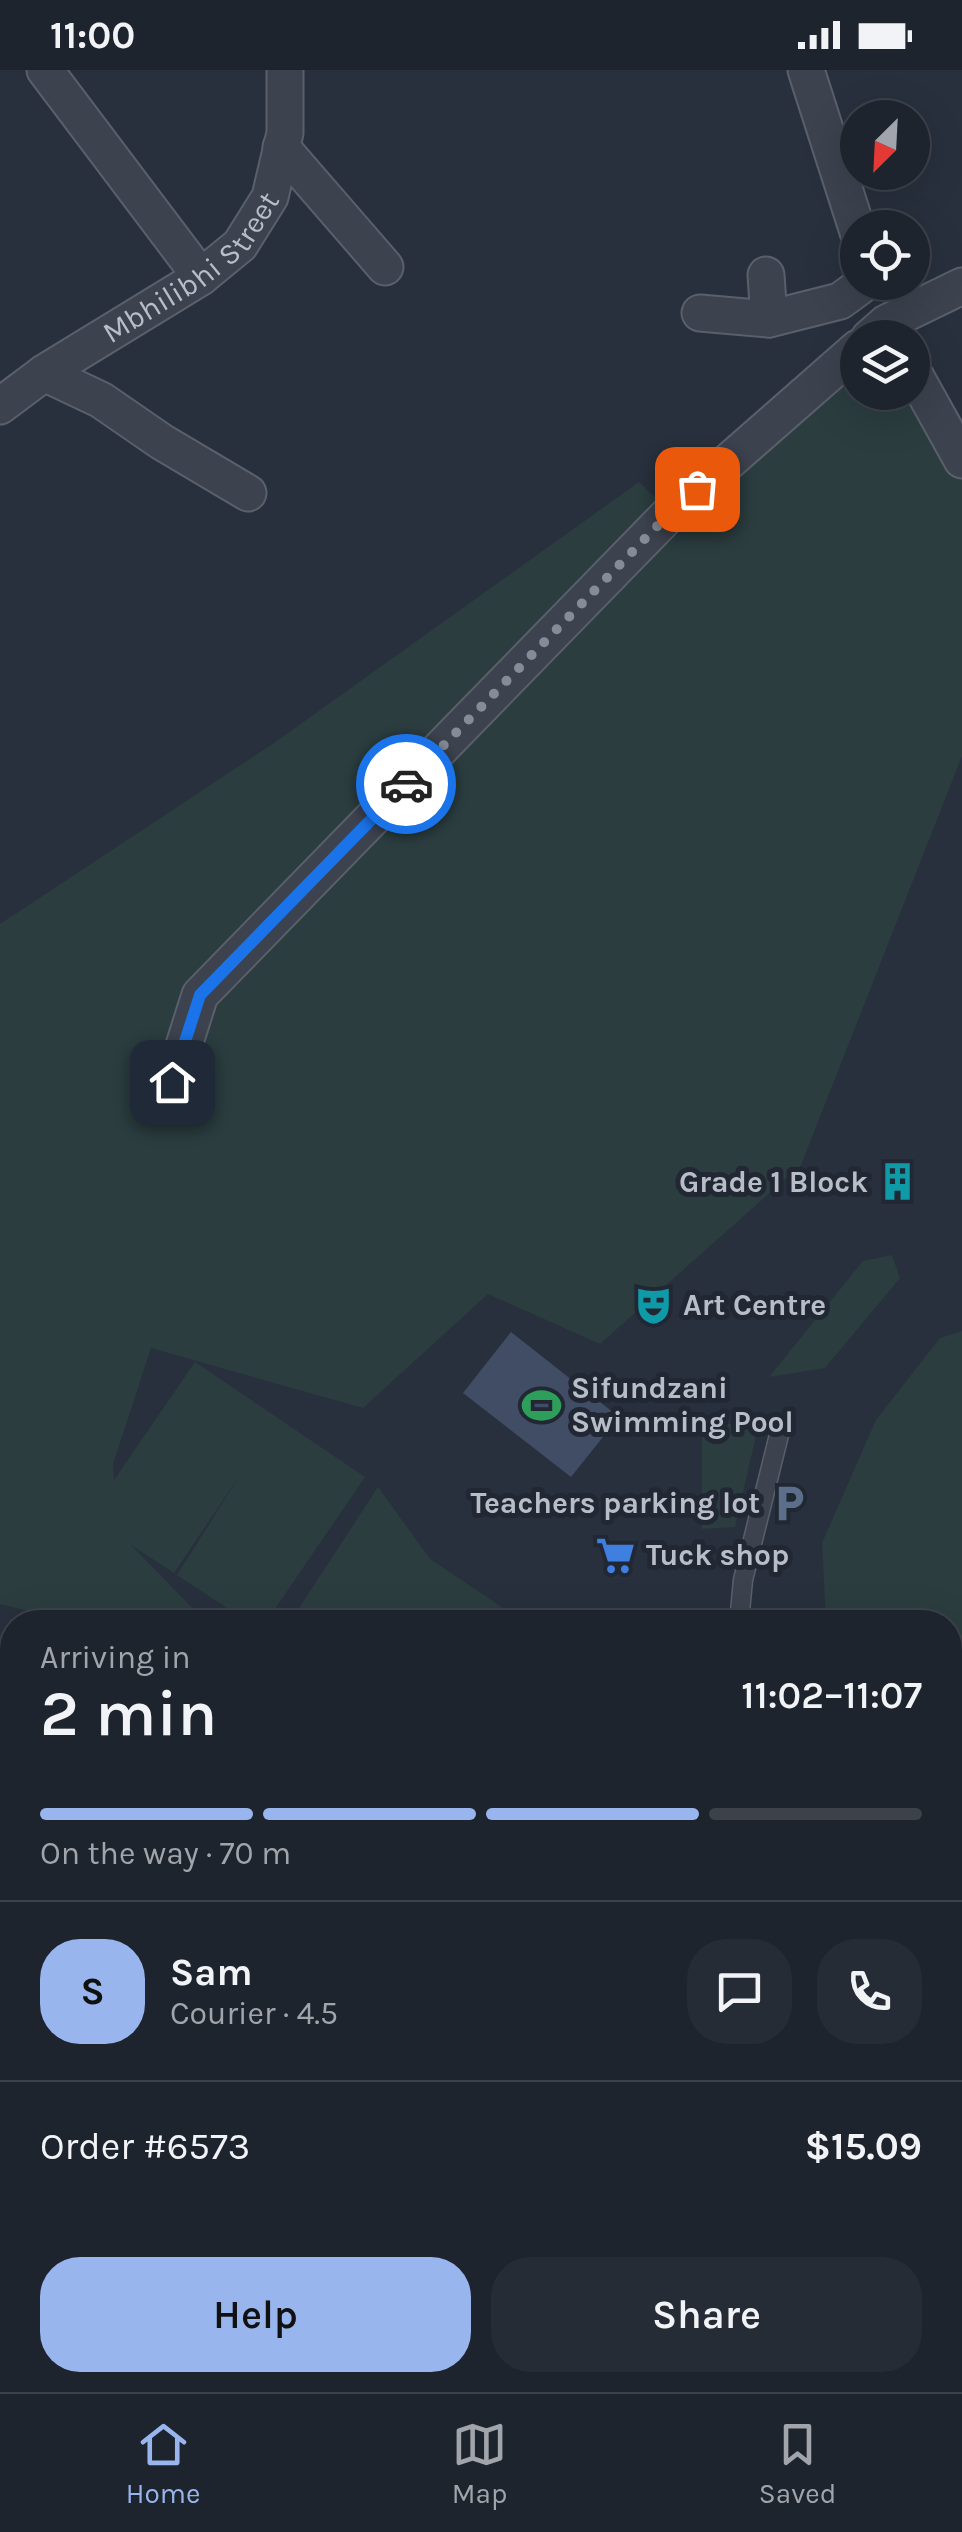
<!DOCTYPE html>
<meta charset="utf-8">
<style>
body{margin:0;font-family:Karla,sans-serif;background:#262c36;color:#f1f3f6;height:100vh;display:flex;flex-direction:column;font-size:38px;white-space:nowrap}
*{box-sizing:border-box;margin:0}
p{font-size:32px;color:#a1a4aa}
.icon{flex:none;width:55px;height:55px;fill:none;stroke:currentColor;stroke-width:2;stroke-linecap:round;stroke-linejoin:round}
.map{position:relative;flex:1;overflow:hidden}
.sheet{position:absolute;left:0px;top:1540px;width:962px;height:782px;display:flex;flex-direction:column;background:#1e242e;border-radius:40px 40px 0 0;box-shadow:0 10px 40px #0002,0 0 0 2px #3c414a}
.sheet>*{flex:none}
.needle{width:65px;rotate:204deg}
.tools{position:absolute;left:840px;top:30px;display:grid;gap:20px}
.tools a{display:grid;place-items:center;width:90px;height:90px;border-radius:50%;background:#1e242e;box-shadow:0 10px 40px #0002,0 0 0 2px #3c414a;font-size:50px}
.pin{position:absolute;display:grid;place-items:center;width:85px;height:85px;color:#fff;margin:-42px;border-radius:20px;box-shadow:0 5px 15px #0006}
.courier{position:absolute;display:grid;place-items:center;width:100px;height:100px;margin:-50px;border:8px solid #1a73e8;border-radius:50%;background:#fff;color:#222;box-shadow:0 2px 12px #0007}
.summary em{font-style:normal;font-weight:600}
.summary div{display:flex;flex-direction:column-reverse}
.summary{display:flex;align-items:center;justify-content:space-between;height:170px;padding:0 40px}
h1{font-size:65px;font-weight:600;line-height:75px}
.bar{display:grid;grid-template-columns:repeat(4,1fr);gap:15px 10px;align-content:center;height:120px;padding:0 40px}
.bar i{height:12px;border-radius:8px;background:#3c414a}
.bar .on{background:#98b6ed}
.bar p{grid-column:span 4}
.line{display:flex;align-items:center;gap:25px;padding:0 40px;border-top:2px solid #3c414a}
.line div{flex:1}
.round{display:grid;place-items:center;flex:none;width:105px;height:105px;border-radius:40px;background:#262c36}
.primary-button{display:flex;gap:20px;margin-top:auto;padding:20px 40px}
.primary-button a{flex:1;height:115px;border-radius:40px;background:#98b6ed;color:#111;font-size:40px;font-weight:600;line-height:115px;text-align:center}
.primary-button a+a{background:#262c36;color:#f1f3f6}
.status{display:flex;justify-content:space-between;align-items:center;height:70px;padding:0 50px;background:#1e242e;direction:ltr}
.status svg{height:28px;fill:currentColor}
.dock{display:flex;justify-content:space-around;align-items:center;height:140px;border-top:2px solid #3c414a;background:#1e242e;font-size:28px;color:#a1a4aa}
.dock a{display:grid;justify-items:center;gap:5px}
.dock .on{color:#98b6ed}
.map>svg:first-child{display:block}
.green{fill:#2b3d3f}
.water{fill:#404d64}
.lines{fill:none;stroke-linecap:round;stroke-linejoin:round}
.service-casing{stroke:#5a606b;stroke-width:21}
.minor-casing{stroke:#5a606b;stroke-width:39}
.service{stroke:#3c424e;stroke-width:18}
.minor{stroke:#3c424e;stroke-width:35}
.done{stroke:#868c97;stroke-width:10;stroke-dasharray:0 18}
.route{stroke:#1a73e8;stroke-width:12}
.labels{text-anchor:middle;stroke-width:10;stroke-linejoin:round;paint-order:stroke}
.street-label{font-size:30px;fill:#b8bec8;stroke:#212733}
.poi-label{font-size:30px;font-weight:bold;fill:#b8bec8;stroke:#212733;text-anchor:start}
</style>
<div class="status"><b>11:00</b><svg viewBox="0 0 49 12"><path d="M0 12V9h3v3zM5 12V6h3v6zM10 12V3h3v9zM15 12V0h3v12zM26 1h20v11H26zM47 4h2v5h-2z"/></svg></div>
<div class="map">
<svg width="962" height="2322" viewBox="0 0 962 2322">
<rect width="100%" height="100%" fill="#28303d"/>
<g class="green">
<polygon points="857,278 858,322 912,322 962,390 962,686 801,1095 600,1274 488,1224 363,1338 151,1278 113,1394 114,1410 195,1292 365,1407 266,1552 248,1552 177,1505 240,1405 174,1503 131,1475 206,1552 74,1552 0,1534 0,854 274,673 639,412 670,442"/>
<polygon points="892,1185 900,1208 825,1298 769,1307 863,1191"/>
<polygon points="962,1261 962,2160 950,2171 950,1552 826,1552 822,1473 876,1350 940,1268"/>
<polygon points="702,1351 758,1357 735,1457 702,1459"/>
<polygon points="378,1417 430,1489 524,1552 290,1552"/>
<polygon points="328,2310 780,2310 765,2322 339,2322"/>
</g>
<polygon class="water" points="511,1262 619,1347 571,1407 463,1323"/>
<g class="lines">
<defs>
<g id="service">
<polyline points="739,1552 743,1510 779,1365"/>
<polyline points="950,1652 962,1646"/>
</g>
<g id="minor">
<polyline points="45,0 201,207"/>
<polyline points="806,0 858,162"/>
<polyline points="281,77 385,197"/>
<polyline points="766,205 769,249"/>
<polyline points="700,243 769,249 840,231 866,212"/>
<polyline points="869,268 886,253 962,216"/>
<polyline points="912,300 962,390"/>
<polyline points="44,303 101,330 162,372 248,423"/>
<path id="s1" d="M 0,336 L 44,303 L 201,207 L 240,175 L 270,127 L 285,63 L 285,0"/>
<polyline points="172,1013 200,925 670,443 858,278"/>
<polyline points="0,1941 12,1954"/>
<polyline points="950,2171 962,2160"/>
<polyline points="328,2310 339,2322"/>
<polyline points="883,2310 906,2313 962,2313"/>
<polyline points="171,2322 184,2310"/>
<polyline points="746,2322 759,2310"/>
</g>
</defs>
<use href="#service" class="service-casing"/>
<use href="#minor" class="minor-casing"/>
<use href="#service" class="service"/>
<use href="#minor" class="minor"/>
</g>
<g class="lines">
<polyline class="done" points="406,714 670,443 697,419"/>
<polyline class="route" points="172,1012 200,925 406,714"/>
</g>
<defs>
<symbol id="building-bare" viewBox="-9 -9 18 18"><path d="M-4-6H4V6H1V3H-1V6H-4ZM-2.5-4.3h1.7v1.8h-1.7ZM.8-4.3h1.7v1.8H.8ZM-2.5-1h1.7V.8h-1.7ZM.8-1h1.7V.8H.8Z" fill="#0f9aa8" stroke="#212733" stroke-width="2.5" paint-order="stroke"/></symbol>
<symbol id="theatre-bare" viewBox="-9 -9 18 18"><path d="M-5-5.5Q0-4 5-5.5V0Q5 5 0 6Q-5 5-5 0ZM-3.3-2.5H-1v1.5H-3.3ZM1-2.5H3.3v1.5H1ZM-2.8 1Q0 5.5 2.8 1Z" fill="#0f9aa8" stroke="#212733" stroke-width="2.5" paint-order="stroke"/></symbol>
<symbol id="stadium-bare" viewBox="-9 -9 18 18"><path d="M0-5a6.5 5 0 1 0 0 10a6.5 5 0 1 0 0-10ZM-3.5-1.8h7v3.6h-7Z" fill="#2e9e5b" stroke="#212733" stroke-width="2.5" paint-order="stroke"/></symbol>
<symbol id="parking-bare" viewBox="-9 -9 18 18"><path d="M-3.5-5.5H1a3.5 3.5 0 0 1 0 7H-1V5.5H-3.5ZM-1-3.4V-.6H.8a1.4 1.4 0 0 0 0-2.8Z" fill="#5c6f8a" stroke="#212733" stroke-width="2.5" paint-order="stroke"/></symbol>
<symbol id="supermarket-bare" viewBox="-9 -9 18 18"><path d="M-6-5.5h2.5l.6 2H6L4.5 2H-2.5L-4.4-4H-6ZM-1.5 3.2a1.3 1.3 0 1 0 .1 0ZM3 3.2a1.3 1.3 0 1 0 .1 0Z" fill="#3f7fe0" stroke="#212733" stroke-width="2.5" paint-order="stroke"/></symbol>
</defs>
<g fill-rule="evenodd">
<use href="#building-bare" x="870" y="1084" width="55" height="55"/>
<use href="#theatre-bare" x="626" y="1208" width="55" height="55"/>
<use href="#stadium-bare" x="514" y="1308" width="55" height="55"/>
<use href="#parking-bare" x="762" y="1406" width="55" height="55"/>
<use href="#supermarket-bare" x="588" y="1458" width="55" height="55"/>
</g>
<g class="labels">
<g class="street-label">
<text dy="10" stroke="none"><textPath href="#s1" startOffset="238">Mbhilibhi Street</textPath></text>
</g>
<g class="poi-label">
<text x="868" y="1122" text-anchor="end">Grade 1 Block</text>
<text x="683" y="1245">Art Centre</text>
<text x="571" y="1328">Sifundzani<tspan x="571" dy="34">Swimming Pool</tspan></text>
<text x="760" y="1443" text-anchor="end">Teachers parking lot</text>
<text x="646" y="1495">Tuck shop</text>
</g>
</g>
</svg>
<div class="tools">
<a><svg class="needle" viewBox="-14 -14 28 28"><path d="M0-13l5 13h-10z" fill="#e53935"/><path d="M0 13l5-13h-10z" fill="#a1a4aa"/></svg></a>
<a><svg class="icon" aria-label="locate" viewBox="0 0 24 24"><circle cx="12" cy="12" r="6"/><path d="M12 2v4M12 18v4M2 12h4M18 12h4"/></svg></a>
<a><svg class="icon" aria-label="layers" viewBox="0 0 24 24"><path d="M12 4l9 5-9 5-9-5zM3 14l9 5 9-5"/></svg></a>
</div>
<div class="pin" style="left:697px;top:419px;background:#ea580c"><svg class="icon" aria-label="bag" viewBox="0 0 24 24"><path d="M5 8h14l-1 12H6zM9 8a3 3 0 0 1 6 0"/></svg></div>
<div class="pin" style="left:172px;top:1012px;background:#1f2937"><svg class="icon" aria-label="home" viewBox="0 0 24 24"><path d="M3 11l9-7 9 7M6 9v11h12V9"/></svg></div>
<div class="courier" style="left:406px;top:714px"><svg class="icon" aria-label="car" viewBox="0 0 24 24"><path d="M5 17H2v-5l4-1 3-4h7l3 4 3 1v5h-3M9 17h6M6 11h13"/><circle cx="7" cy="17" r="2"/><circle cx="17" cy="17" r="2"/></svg></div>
<section class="sheet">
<div class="summary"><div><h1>2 min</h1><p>Arriving in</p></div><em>11:02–11:07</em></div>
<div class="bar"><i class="on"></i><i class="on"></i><i class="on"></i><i></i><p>On the way · 70 m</p></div>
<div class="line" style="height:180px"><b class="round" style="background:#98b6ed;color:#111">S</b><div><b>Sam</b><p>Courier · 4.5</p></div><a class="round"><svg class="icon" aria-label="chat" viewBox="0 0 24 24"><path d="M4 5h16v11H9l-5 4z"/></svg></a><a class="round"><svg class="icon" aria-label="phone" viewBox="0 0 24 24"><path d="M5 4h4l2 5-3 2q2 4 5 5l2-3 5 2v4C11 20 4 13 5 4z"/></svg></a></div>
<div class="line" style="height:130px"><div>Order #6573</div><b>$15.09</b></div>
<div class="primary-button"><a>Help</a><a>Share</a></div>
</section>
</div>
<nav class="dock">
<a class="on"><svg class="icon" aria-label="home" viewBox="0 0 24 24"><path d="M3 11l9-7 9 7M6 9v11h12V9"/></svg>Home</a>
<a><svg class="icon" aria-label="map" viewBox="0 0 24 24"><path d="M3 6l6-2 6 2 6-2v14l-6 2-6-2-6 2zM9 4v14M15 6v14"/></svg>Map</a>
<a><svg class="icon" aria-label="saved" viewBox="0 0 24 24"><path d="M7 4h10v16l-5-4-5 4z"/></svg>Saved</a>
</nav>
